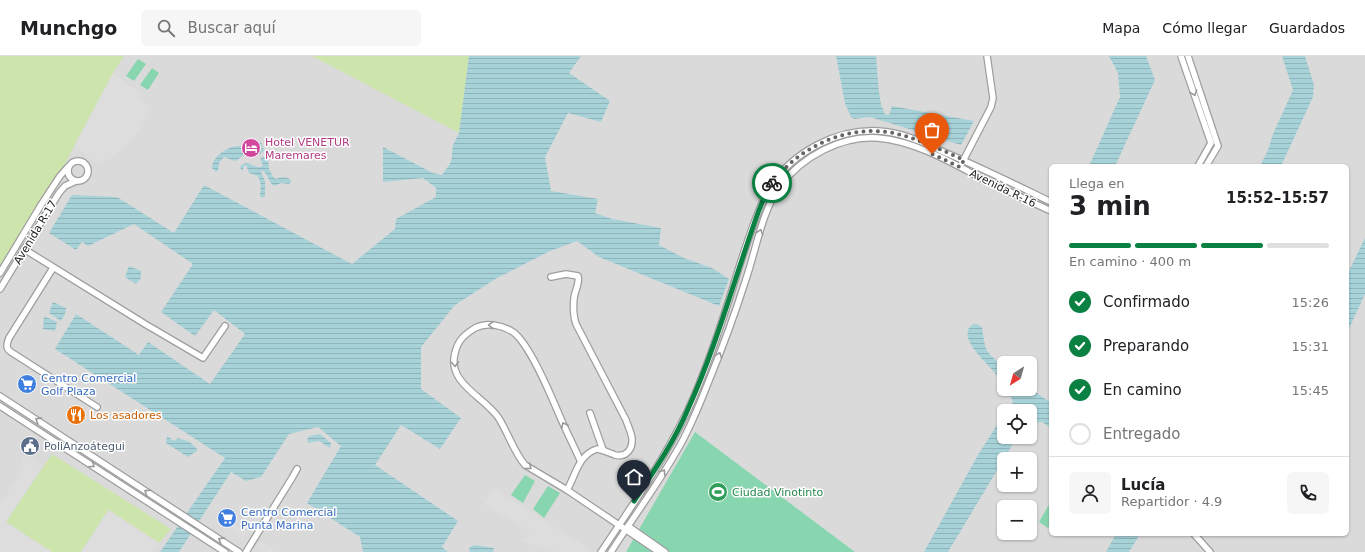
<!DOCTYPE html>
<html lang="es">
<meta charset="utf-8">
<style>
body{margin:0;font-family:"DejaVu Sans",sans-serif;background:#f6f6f6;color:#202124;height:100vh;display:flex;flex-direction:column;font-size:15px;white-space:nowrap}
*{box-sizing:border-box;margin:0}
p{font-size:13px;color:#757577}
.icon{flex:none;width:22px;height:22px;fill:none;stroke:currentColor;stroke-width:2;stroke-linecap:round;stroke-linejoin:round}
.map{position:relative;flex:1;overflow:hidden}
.sheet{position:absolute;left:1049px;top:108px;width:300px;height:372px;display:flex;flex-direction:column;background:#fff;border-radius:6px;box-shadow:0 1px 3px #0004}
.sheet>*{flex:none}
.needle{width:26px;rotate:217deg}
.controls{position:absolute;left:997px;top:300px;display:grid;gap:8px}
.controls a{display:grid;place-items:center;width:40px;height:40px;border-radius:6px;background:#fff;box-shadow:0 1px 3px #0004;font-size:20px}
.pin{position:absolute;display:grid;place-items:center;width:34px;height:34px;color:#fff;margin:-41px -17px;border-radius:50% 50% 50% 0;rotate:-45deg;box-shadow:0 0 4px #0007}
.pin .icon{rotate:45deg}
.courier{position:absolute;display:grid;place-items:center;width:40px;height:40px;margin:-20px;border:3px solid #0b8043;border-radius:50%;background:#fff;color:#222;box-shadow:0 1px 5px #0007}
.overview em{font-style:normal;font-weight:700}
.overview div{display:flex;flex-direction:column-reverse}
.overview{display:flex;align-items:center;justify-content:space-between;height:68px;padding:0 20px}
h1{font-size:26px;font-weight:700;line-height:30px}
.bar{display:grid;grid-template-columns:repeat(4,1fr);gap:6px 4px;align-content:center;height:48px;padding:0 20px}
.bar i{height:5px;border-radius:3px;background:#e0e0e0}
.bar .selected{background:#0b8043}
.bar p{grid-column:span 4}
.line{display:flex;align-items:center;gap:10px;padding:0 20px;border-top:1px solid #e0e0e0}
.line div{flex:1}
.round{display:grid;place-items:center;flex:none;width:42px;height:42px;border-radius:6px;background:#f6f6f6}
ol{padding:0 20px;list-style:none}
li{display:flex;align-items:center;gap:12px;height:44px}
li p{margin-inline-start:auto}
li .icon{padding:4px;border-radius:50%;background:#0b8043;color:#fff;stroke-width:4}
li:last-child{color:#757577}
li i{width:22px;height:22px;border:2px solid #e0e0e0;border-radius:50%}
header{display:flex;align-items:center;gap:24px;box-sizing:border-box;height:56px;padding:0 20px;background:#fff;border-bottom:1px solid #e0e0e0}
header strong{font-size:19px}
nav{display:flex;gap:22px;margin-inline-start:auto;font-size:14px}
.search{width:280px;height:36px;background:#f6f6f6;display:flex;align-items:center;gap:10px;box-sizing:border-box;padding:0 14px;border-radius:6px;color:#757577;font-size:15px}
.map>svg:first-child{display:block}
.residential{fill:#dbdada;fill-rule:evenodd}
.grass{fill:#cee4ad}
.pitch{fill:#88d6af}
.parking{fill:#ddd}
.water{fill:url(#water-rules)}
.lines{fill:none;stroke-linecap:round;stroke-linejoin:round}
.minor-casing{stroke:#9e9e9e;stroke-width:8}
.minor{stroke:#fff;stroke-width:5.5}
.oneway{stroke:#999}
.done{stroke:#666463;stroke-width:4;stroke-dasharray:0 7.2}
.route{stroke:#0b8043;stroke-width:5}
.labels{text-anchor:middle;stroke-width:3;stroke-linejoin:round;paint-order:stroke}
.hotel-label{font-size:11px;fill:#b23c85;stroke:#fff;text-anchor:start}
.street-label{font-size:11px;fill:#1d1d1d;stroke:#fff}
.shop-label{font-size:11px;fill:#366cbe;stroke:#fff;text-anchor:start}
.food-label{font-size:11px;fill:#c56008;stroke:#fff;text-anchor:start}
.service-label{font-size:11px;fill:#4e5e75;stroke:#fff;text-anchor:start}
.leisure-label{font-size:11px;fill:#27864d;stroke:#fff;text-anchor:start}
</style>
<header>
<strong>Munchgo</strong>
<div class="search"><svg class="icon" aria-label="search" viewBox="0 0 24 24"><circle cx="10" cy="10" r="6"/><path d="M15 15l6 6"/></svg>Buscar aquí</div>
<nav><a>Mapa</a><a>Cómo llegar</a><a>Guardados</a></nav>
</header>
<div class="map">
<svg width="1365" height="496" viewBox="0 0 1365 496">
<defs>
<pattern id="water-rules" width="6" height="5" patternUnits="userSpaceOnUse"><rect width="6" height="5" fill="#a7d2d8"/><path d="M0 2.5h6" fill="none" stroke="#8fb4b9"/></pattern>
</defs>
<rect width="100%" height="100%" fill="#ede9e4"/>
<path class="residential" d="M 0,0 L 1365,0 L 1365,496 L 179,496 L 185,486 L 173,478 L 160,496 L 0,496 ZM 1051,110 L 1347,110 L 1347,478 L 1051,478 ZM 1004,307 L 1030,307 L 1030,333 L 1004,333 ZM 1004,355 L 1030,355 L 1030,381 L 1004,381 ZM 1004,403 L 1030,403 L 1030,429 L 1004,429 ZM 1004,451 L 1030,451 L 1030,477 L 1004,477 Z"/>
<g class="grass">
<polygon points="0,0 124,0 113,17 64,110 0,215"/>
<polygon points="312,0 469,0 459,77"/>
<polygon points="52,398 171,473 159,487 109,454 81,496 52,496 6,466"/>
</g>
<g class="pitch">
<polygon points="138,3 146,8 134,25 126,20"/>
<polygon points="152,12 159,17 148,34 140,29"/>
<polygon points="695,376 855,496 626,496"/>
<polygon points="525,419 535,425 523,447 511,439"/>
<polygon points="548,430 560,437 544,462 533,453"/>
<polygon points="1051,445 1051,467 1048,472 1039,466"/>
</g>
<g class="parking">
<polygon points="113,17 142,38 139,43 148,49 154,46 140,74 123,93 108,104 93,106 74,90"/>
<polygon points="25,398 42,410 6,466 52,496 0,496 0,450 19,418 22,402"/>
<polygon points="494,432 560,474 594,496 555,496 552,494 534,489 522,485 530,475 484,449"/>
<polygon points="108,454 159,487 153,496 81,496"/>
<polygon points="230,466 246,476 243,482 226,471"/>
<polygon points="260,485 276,495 275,496 266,496 256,490"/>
</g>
<g class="water">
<polygon points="469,0 581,0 569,17 610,45 601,66 568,57 545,101 551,135 598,143 595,157 612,163 661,172 659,189 684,202 712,212 729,223 719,250 599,201 577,185 550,195 497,222 455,249 421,291 421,333 461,362 440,393 401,369 375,409 458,465 442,491 448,496 363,496 360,481 307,447 341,390 318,371 289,378 261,421 246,425 231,416 179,496 160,496 225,402 55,293 76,258 139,299 148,286 210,328 245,278 214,254 195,280 161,256 193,208 134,168 88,190 82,186 76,194 49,177 72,139 117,141 174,177 204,129 352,208 395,173 396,163 436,141 436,132 423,122 383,126 383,91 433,117 442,119 451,106 453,89 459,77"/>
<polygon points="836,0 876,0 879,36 881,49 885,58 889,59 892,50 974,65 961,89 870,61 854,63 851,61 845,47"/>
<polygon points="1109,0 1146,0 1155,24 1115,110 1089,110 1120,41 1118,17"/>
<polygon points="1282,0 1305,0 1314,29 1313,41 1281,110 1260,110 1268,94 1273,78 1293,34"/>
<path d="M 258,85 L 262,88 L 264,95 L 260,98 L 258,97 L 262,92 L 259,88 C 252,89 243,102 235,105 L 224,101 L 219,107 L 218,115 L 215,115 L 212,112 C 212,101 227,91 237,90 C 241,90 246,91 250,90 C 252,90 255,87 258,85 Z"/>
<path d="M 264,100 L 268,103 L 269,113 L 273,121 L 276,123 C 281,121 286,120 291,124 L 291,126 L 289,128 L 281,127 L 274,130 C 268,126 269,119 262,114 L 261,116 L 265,125 L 265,140 L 262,142 L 260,140 L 261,129 L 258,120 L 249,117 L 246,109 L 244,110 L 242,115 L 240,111 C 247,102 253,112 261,111 L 263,109 L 260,103 Z"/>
<polygon points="1365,182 1365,238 1347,277 1347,219"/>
<polygon points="129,210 141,215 141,222 136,228 125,221"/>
<polygon points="53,246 66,252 65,258 61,265 49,257"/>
<polygon points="44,260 57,266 55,275 43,273"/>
<path d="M 973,268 L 977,268 L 982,271 C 986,299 985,293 1004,312 L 1004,331 C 1001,325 998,320 993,315 C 986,306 955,280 973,268 Z"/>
<polygon points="1006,333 1034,335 1051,347 1051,372 1042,366 1030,367 1030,355 1009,355 1013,345"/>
<polygon points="1004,360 1004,381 1017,381 948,496 924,496 978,399 1000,364"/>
<polygon points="320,378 331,387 330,392 319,385 308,387 307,383 310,380"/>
<polygon points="167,380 174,385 178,382 190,386 198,394 188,401 166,387"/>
<polygon points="1116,478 1140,478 1129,496 1106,496"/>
<polygon points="474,489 494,492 493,496 470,496 469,494 470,491"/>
</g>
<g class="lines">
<defs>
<g id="minor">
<polyline points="1181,0 1211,87 1198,110"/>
<polyline points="1188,0 1218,90 1206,110"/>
<circle cx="78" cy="115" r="10"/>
<polyline points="962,107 991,51 993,42 987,0"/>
<polyline points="24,193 145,268 203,302 225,270"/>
<path d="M 53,212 L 9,282 C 7,288 5,292 11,296 L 97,351"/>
<polyline points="0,217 41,149 60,120 68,111"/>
<path d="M 551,221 L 566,218 L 578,220 C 580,227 575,234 574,242 C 573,251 573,259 576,268 L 626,364 C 628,370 631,376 632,382 C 633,393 626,402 615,399 C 609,397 604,394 597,393 C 578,399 576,419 567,434"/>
<polyline points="0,233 59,137 65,130 76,125"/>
<polyline points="0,340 239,496"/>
<polyline points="0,350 225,496"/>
<polyline points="590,357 603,394"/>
<path d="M 580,404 C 574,390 567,377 561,363 C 552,342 530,288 513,276 C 502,269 487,266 475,272 C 464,279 458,284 455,297 C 447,327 483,340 498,361 C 508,376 513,395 525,409 L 567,434 L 659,496"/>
<polyline points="628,470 665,496"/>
<polyline points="1194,478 1210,496"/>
<polyline points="246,496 292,422 297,413"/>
<path d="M 601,496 C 632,450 664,404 688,354 C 708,311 723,264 737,218 C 742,201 748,184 754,167 C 759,155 763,142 770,131 C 793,96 836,73 878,75 C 902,76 925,87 946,97 C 982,112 1016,129 1051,146"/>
<path d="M 611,496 C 635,458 663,422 684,382 C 693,364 701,345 708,327 C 722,293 735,258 746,223 C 756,194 762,155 780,130 C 802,101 841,79 878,82 C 913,85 947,104 977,120 C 1002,132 1026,144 1051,155"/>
</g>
</defs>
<use href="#minor" class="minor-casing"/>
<use href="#minor" class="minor"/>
</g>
<defs><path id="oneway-chevron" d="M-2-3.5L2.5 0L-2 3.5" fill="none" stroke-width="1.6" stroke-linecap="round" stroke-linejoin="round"/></defs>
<g class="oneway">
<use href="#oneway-chevron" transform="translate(1194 37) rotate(70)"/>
<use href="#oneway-chevron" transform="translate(760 176) rotate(-72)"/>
<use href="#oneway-chevron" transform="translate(491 269) rotate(-176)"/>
<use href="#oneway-chevron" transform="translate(719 299) rotate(-69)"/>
<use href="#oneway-chevron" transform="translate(455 308) rotate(86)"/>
<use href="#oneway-chevron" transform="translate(38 364) rotate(-148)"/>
<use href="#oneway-chevron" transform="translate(564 369) rotate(-115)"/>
<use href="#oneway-chevron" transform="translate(92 409) rotate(34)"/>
<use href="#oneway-chevron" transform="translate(529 411) rotate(36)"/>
<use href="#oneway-chevron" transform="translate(663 416) rotate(-57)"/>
<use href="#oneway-chevron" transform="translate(147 436) rotate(-146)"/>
<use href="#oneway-chevron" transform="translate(221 484) rotate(-147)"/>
</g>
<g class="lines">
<path class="done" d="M 772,127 C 799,91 847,68 893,77 C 918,82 941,94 964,104 L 960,111 L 932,98"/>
<path class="route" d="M 634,445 C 654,415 674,386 688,353 C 717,289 735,220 759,154 L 766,137 L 772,127"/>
</g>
<defs>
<symbol id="hotel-disc" viewBox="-11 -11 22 22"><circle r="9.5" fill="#d1479c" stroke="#fff"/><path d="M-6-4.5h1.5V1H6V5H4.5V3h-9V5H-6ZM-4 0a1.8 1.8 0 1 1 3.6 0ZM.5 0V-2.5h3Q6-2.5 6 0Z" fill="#fff"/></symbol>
<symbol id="supermarket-disc" viewBox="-11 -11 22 22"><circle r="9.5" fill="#3f7fe0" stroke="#fff"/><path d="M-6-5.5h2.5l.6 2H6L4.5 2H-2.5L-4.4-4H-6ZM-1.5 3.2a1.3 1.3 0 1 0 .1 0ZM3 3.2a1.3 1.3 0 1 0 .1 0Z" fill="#fff"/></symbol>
<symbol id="restaurant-disc" viewBox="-11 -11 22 22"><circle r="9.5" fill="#e8710a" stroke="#fff"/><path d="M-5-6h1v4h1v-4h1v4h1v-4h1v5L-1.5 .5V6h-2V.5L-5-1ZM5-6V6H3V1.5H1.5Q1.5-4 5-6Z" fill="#fff"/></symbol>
<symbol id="civic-disc" viewBox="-11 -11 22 22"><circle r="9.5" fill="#5c6f8a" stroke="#fff"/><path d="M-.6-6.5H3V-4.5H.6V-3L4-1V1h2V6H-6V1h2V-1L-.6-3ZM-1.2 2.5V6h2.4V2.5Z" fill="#fff"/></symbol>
<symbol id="stadium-disc" viewBox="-11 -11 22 22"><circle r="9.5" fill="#2e9e5b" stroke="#fff"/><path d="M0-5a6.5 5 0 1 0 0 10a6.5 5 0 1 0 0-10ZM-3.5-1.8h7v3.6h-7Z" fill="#fff"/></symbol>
</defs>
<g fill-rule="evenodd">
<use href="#hotel-disc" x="240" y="81" width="22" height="22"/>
<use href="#supermarket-disc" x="16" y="317" width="22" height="22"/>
<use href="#restaurant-disc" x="65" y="348" width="22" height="22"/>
<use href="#civic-disc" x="19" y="379" width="22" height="22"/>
<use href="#stadium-disc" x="707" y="425" width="22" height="22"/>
<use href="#supermarket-disc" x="216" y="451" width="22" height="22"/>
</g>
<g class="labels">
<g class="hotel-label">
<text x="265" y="90">Hotel VENETUR<tspan x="265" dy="13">Maremares</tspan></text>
</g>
<g class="street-label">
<text transform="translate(1003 132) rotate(26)" y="4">Avenida R-16</text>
<text transform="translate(35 176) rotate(-59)" y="4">Avenida R-17</text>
</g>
<g class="shop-label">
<text x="41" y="326">Centro Comercial<tspan x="41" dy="13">Golf Plaza</tspan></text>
<text x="241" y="460">Centro Comercial<tspan x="241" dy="13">Punta Marina</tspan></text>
</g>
<g class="food-label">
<text x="90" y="363">Los asadores</text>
</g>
<g class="service-label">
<text x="44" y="394">PoliAnzoátegui</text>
</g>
<g class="leisure-label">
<text x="732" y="440">Ciudad Vinotinto</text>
</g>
</g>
</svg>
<div class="controls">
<a><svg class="needle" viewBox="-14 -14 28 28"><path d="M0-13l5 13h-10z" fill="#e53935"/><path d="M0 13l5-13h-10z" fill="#757577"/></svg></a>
<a><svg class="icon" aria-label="locate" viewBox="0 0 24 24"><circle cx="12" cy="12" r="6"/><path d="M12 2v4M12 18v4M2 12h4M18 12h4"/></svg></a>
<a>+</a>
<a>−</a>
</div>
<div class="pin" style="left:932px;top:98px;background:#ea580c"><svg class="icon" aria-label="bag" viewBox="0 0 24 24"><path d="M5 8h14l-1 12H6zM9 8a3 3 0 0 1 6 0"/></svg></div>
<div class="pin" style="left:634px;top:445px;background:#1f2937"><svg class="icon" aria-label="home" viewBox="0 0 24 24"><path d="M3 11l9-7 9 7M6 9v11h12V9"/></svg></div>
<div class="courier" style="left:772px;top:127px"><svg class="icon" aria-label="bike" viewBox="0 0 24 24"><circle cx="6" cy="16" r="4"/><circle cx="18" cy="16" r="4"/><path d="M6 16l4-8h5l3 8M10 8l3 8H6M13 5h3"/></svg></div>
<section class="sheet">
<div class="overview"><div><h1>3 min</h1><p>Llega en</p></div><em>15:52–15:57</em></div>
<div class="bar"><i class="selected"></i><i class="selected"></i><i class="selected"></i><i></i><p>En camino · 400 m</p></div>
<ol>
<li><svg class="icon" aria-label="check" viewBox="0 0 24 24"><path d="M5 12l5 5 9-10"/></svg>Confirmado<p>15:26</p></li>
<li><svg class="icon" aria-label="check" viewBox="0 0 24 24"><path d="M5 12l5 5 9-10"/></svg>Preparando<p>15:31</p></li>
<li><svg class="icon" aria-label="check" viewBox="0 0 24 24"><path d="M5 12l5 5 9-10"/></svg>En camino<p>15:45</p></li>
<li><i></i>Entregado</li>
</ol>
<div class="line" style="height:72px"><a class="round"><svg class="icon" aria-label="person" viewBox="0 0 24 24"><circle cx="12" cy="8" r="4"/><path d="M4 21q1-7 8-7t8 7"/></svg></a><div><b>Lucía</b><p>Repartidor · 4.9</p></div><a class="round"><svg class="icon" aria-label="phone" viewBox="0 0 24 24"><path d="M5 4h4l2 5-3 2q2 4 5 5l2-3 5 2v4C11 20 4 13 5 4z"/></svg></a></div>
</section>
</div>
